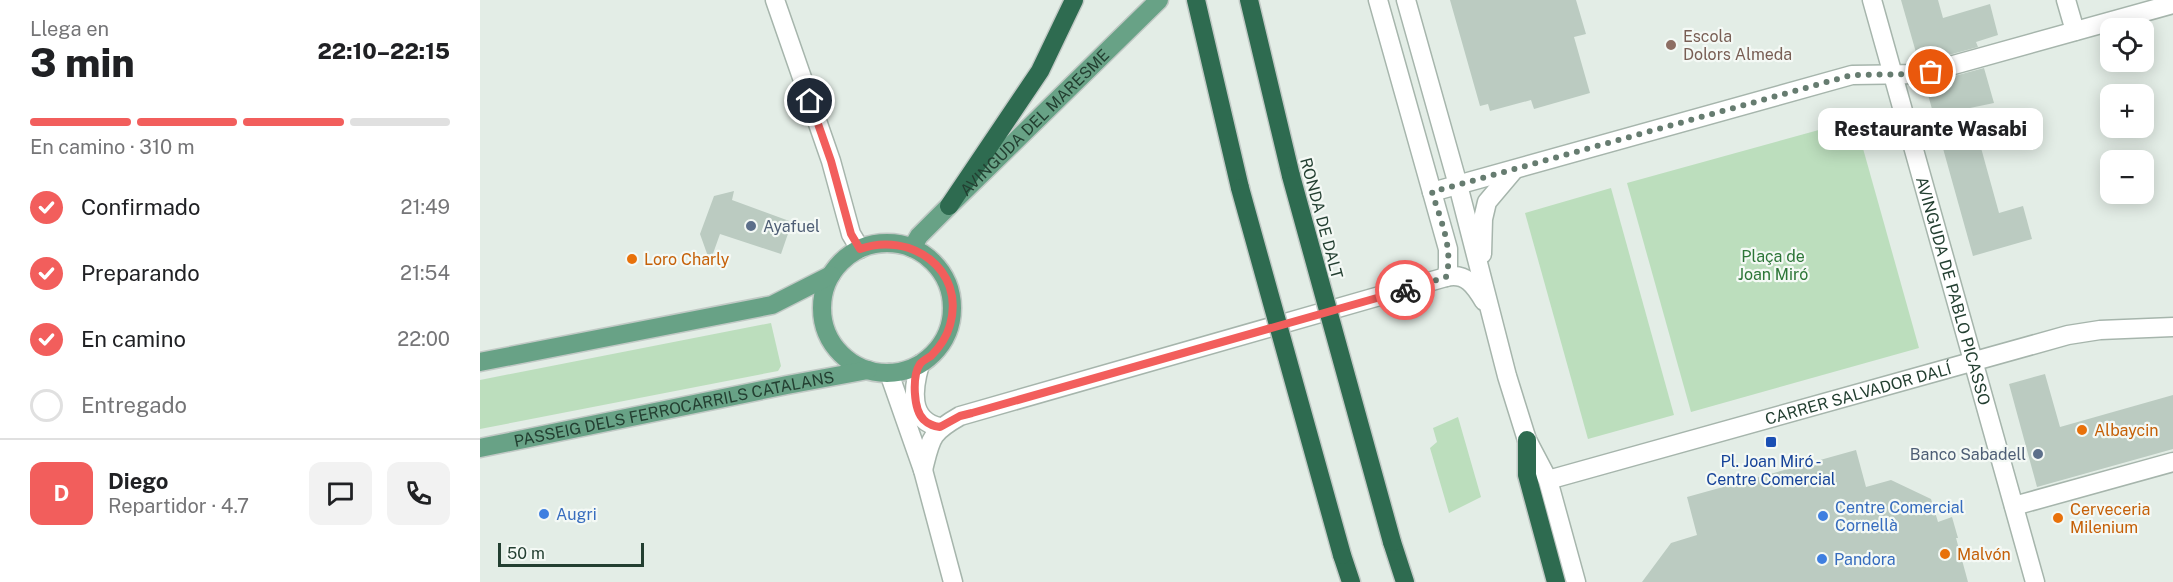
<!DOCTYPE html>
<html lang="es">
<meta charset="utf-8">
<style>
body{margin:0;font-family:"Public Sans",sans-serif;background:#f2f2f2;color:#202124;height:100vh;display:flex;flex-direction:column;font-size:22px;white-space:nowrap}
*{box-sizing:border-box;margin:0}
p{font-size:20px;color:#757577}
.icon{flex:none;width:33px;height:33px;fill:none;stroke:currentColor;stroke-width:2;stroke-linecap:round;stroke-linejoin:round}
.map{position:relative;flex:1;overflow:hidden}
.details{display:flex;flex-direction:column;background:#fff;width:480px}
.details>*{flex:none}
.buttons{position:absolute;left:1620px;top:18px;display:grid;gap:12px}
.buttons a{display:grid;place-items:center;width:54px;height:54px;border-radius:12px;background:#fff;box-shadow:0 3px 15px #0003;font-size:30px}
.scale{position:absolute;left:18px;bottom:15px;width:146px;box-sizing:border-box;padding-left:6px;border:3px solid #233f31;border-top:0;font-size:16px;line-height:21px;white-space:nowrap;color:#233f31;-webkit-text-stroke:4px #f4f9f5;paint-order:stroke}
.pin{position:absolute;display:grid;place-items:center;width:51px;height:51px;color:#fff;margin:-26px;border:3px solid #fff;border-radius:50%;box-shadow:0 2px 6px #0007}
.courier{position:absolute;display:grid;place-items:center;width:60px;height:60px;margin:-30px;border:4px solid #f25e5c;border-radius:50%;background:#fff;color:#222;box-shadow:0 2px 8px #0007}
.bubble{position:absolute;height:42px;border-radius:12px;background:#fff;box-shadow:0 3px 15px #0003;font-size:20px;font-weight:800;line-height:42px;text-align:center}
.head em{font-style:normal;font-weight:800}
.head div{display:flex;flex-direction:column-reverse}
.head{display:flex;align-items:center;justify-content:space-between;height:102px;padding:0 30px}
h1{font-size:39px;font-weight:800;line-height:45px}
.bar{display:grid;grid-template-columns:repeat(4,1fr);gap:9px 6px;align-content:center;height:72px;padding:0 30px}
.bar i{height:8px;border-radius:4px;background:#e0e0e0}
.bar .on{background:#f25e5c}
.bar p{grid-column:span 4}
.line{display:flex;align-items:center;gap:15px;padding:0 30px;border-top:2px solid #e0e0e0}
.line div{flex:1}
.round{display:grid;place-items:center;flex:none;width:63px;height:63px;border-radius:12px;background:#f2f2f2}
ol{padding:0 30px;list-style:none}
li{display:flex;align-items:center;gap:18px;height:66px}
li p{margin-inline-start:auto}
li .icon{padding:6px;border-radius:50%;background:#f25e5c;color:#fff;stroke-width:4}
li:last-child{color:#757577}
li i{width:33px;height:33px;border:3px solid #e0e0e0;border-radius:50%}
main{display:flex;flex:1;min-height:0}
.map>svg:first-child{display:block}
.green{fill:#bcdebd}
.building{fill:#bbcbc1}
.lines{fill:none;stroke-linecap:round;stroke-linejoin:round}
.minor-casing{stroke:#a6b5ac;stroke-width:21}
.major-casing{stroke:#c1c9c5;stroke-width:21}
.highway-casing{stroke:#c1c9c5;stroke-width:21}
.minor{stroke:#fff;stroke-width:18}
.major{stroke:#68a286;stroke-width:18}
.highway{stroke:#2e6b50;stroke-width:18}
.highway-bridge-casing{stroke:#c1c9c5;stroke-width:21;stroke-linecap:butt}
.highway-bridge{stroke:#2e6b50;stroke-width:18}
.done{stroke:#667c70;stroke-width:6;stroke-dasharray:0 10.8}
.route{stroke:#f25e5c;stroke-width:8}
.education-dot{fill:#8d6e63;stroke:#f4f9f5;stroke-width:2}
.service-dot{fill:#5c6f8a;stroke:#f4f9f5;stroke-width:2}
.food-dot{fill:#e8710a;stroke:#f4f9f5;stroke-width:2}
.transit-dot{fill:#1a4fb4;stroke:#f4f9f5;stroke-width:2}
.shop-dot{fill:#3f7fe0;stroke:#f4f9f5;stroke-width:2}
.labels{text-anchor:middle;stroke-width:4.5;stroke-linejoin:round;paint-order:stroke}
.education-label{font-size:16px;fill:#785e54;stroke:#f4f9f5;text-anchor:start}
.street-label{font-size:16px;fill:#233f31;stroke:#f4f9f5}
.service-label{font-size:16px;fill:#4e5e75;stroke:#f4f9f5;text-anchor:start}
.park-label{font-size:16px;fill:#2d7638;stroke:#f4f9f5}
.food-label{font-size:16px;fill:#c56008;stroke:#f4f9f5;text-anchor:start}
.transit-label{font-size:16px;fill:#164399;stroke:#f4f9f5}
.shop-label{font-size:16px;fill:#366cbe;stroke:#f4f9f5;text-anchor:start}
</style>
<main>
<section class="details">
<div class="head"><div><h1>3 min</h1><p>Llega en</p></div><em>22:10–22:15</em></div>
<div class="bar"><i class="on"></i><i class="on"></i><i class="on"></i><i></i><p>En camino · 310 m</p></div>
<ol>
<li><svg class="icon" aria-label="check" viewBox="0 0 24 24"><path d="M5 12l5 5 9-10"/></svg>Confirmado<p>21:49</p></li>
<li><svg class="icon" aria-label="check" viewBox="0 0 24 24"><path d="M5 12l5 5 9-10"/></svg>Preparando<p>21:54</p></li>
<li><svg class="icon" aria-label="check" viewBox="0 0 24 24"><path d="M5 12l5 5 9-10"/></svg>En camino<p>22:00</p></li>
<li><i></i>Entregado</li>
</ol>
<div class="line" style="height:108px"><b class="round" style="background:#f25e5c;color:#fff">D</b><div><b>Diego</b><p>Repartidor · 4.7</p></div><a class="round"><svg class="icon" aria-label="chat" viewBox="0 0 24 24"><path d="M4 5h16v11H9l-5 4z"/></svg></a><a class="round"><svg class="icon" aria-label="phone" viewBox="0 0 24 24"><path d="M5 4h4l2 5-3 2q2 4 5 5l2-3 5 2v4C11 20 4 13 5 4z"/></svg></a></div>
</section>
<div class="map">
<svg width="1693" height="582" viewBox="0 0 1693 582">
<rect width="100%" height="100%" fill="#e3ede6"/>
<g class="green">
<polygon points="1375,120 1439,348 1211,412 1147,183"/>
<polygon points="1131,188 1194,415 1108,439 1045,213"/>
<polygon points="291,323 301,366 298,371 0,429 0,380"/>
<polygon points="978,417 1001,497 969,513 950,448 957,442 953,428"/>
</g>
<g class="building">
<polygon points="970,0 1096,0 1106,34 1094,37 1110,93 1054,109 1051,100 1010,111 1008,104 1000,106"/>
<polygon points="1421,0 1458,0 1463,18 1510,4 1518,35 1496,42 1498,47 1439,63"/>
<polygon points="1504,68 1514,103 1490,108 1519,213 1543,206 1552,239 1493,256 1445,84"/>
<polygon points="254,191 252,200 312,222 301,254 240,234 230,262 220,234 234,196"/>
<polygon points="1565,374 1580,427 1693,395 1693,449 1557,487 1529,384"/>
<polygon points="1376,450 1386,487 1411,480 1451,499 1458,522 1472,517 1478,538 1476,538 1488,582 1162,582 1191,543 1217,535 1207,497"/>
</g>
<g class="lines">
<defs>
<g id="minor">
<polyline points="295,0 351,161 371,234 380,249"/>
<polyline points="926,0 978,185 1027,376 1047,440 1068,480 1096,582"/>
<path id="s1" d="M 1392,0 L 1555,582"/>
<polyline points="1586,0 1595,31"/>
<polyline points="952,192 1372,75 1441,74 1693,4"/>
<polyline points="1002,254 1003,219 1007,202 1034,170"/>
<path d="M 966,277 C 986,272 995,286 1004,301"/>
<path d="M 440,364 C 433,388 428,421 460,427"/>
<polyline points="409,373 443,470 473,582"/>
<path d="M 443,470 C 451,438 450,433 480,416 L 966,277 L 968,269 L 968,249 L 898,0"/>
<path id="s2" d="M 1068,480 L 1588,335 L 1620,330 L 1693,327"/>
<polyline points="1534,506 1693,462"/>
</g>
<g id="major">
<circle cx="407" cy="308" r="65"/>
<path id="s3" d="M 432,248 L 439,236 L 469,206 L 679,0"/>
<polyline points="0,362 292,305 351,275"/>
<path id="s4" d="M 0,448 L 307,385 L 388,370"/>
</g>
<g id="highway">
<polyline points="716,0 760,188"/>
<polyline points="769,0 811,176"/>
<polyline points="469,206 560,71 594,0"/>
<polyline points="1047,440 1047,475 1076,582"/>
<polyline points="912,542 925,582"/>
<polyline points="862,555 871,582"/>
</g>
</defs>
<use href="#minor" class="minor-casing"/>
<use href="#major" class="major-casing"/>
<use href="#highway" class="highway-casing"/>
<use href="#minor" class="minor"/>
<use href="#major" class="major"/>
<use href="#highway" class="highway"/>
<defs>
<g id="highway-bridge">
<polyline points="811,176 912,542"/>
<polyline points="760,188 862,555"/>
</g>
</defs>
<use href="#highway-bridge" class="highway-bridge-casing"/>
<use href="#highway-bridge" class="highway-bridge"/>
</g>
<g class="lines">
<path class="done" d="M 925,290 L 966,277 C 974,249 960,219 952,192 L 1372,75 L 1441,74 L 1451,72"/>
<path class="route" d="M 330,101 L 351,161 L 371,234 L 380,249 C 430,231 486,269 470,325 C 467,336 460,347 451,356 C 448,358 442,361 440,364 C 432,376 433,410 444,420 C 449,425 454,426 460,427 L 480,416 L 492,413 L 925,290"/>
</g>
<circle class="education-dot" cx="1191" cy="45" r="6"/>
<g class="service-dot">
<circle cx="271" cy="226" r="6"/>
<circle cx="1558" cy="454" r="6"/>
</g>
<g class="food-dot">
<circle cx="152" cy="259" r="6"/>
<circle cx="1602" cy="430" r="6"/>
<circle cx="1578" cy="518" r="6"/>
<circle cx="1465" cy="554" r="6"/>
</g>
<rect class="transit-dot" x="1285" y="436" width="12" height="12" rx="3"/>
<g class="shop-dot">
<circle cx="64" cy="514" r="6"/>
<circle cx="1343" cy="516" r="6"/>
<circle cx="1342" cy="559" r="6"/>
</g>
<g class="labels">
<g class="education-label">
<text x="1203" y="42">Escola<tspan x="1203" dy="18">Dolors Almeda</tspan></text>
</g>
<g class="street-label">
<text dy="6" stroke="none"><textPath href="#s3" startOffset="176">AVINGUDA DEL MARESME</textPath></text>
<text transform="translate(842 218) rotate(75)" y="6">RONDA DE DALT</text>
<text dy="6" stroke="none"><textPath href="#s1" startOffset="302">AVINGUDA DE PABLO PICASSO</textPath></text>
<text dy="6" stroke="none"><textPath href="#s2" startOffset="322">CARRER SALVADOR DALÍ</textPath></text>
<text dy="6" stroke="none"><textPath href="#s4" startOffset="198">PASSEIG DELS FERROCARRILS CATALANS</textPath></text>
</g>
<g class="service-label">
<text x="283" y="232">Ayafuel</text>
<text x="1546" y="460" text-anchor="end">Banco Sabadell</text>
</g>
<g class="park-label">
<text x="1293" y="262">Plaça de<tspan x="1293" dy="18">Joan Miró</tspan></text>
</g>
<g class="food-label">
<text x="164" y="265">Loro Charly</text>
<text x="1614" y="436">Albaycin</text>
<text x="1590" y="515">Cerveceria<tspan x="1590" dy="18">Milenium</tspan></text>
<text x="1477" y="560">Malvón</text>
</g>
<g class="transit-label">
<text x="1291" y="467">Pl. Joan Miró -<tspan x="1291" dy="18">Centre Comercial</tspan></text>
</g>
<g class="shop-label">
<text x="1355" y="513">Centre Comercial<tspan x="1355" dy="18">Cornellà</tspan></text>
<text x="76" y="520">Augri</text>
<text x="1354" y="565">Pandora</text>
</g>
</g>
</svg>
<div class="buttons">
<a><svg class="icon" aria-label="locate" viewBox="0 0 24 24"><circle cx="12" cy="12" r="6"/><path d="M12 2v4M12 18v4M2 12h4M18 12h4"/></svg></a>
<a>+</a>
<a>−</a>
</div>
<div class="scale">50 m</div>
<div class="pin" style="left:1451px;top:72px;background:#ea580c"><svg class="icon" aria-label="bag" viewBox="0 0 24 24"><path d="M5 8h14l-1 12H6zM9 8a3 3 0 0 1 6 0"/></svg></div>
<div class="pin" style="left:330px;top:101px;background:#1f2937"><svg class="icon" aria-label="home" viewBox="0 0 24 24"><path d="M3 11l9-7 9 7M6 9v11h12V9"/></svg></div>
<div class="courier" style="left:925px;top:290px"><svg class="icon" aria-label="bike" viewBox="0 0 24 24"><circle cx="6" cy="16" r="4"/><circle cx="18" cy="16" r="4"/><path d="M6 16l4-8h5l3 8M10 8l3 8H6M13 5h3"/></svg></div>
<div class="bubble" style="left:1338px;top:108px;width:225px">Restaurante Wasabi</div>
</div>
</main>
